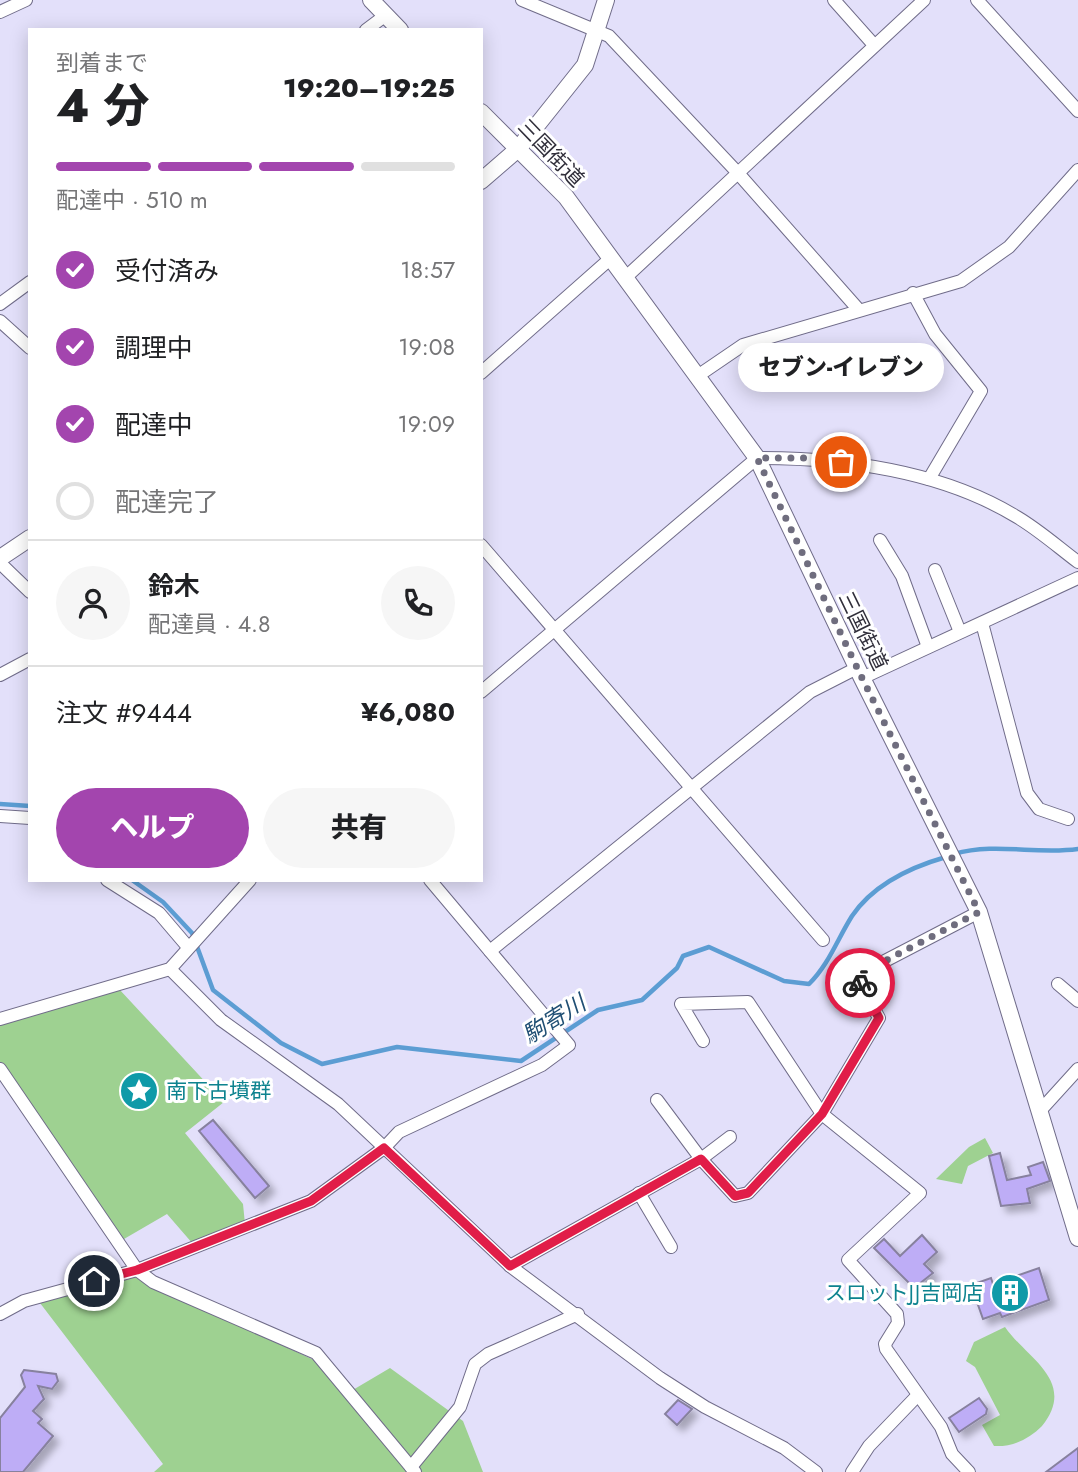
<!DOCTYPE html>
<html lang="ja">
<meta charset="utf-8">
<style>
body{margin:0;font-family:Jost,"Noto Sans JP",sans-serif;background:#f6f6f6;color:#202124;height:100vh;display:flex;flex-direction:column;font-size:26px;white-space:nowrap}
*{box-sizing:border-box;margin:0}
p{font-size:23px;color:#757577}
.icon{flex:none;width:38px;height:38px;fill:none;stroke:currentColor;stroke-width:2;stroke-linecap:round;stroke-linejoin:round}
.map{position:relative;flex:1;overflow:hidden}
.drawer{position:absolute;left:28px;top:28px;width:455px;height:854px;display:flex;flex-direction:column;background:#fff;border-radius:0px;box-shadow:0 4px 18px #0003}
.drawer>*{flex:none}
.pin{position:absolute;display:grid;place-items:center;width:60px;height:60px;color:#fff;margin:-30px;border:4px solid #fff;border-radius:50%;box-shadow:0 2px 7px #0007}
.courier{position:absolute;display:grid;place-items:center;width:70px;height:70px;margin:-35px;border:5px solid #e11d48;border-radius:50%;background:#fff;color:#222;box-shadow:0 2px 9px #0007}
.bubble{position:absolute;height:49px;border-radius:24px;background:#fff;box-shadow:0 4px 18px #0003;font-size:23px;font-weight:800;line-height:49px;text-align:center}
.head em{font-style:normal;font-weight:800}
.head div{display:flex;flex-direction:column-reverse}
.head{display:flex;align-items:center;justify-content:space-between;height:119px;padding:0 28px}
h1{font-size:46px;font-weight:800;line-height:52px}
.bar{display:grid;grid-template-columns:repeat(4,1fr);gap:10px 7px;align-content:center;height:84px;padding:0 28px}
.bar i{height:9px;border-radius:5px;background:#e0e0e0}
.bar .selected{background:#a345ae}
.bar p{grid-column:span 4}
.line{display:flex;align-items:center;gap:18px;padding:0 28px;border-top:2px solid #e0e0e0}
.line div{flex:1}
.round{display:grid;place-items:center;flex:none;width:74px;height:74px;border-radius:37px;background:#f6f6f6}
ol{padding:0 28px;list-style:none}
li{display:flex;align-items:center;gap:21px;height:77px}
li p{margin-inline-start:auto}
li .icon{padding:7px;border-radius:50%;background:#a345ae;color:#fff;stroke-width:4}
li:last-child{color:#757577}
li i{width:38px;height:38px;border:4px solid #e0e0e0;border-radius:50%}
.button{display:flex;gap:14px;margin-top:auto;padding:14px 28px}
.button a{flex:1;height:80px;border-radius:42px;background:#a345ae;color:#fff;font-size:28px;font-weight:800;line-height:80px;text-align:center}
.button a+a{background:#f6f6f6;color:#202124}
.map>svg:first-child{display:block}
.green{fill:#9ed191}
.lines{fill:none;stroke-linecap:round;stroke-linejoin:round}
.stream{stroke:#5c9dd3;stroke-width:4.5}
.building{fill:#beadf6;stroke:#87819e;stroke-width:2;filter:url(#shadow)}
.street-casing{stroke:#706c89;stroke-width:14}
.secondary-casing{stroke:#706c89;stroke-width:18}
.street{stroke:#fff;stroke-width:12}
.secondary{stroke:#fff;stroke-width:16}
.done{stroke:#6f6d7e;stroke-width:7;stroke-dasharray:0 12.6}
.route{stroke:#e11d48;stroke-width:9}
.labels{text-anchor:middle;stroke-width:6;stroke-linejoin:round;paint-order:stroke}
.street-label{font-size:21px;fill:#312f3b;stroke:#fff}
.culture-label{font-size:21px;fill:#0d838f;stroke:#fff;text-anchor:start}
.water-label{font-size:23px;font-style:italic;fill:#204f74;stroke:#fff}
</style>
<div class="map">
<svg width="1078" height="1472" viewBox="0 0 1078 1472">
<defs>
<filter id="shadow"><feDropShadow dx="6" dy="6" stdDeviation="3.5" flood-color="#0004"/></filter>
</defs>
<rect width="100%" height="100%" fill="#e3e0fa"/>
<g class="green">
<polygon points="119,989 224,1102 185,1133 243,1204 245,1224 193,1244 167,1214 124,1239 0,1062 0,1024"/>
<polygon points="985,1138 993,1153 968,1166 962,1184 936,1179 969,1147"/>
<polygon points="132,1276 314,1360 346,1394 390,1368 463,1421 483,1472 154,1472 163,1464 40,1303"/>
<path d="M 1005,1327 C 1026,1358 1078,1381 1042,1426 C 1029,1439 1013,1447 994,1446 L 982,1425 L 1000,1415 L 975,1367 L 966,1361 L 974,1342 Z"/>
</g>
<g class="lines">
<g class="stream">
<polyline points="0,804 30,806"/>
<path d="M 954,854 C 996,842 1036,855 1078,849"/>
<path d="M 132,880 L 163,902 L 192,933 L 213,990 L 281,1043 L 322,1064 L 397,1047 L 521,1061 L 598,1010 L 642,1000 L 677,968 L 683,956 L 709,947 L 784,981 L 809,984 C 829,964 837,940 852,916 C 873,885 911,867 946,857"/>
</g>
</g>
<g class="building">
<polygon points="213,1120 269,1186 255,1198 199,1131"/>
<polygon points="1000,1153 1007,1180 1031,1175 1028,1167 1043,1162 1050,1181 1027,1189 1030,1203 1001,1206 989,1156"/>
<polygon points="922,1235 937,1252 924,1264 933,1273 914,1288 874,1248 884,1239 900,1256"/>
<polygon points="1039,1268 1049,1300 1002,1317 1000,1313 983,1319 971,1285 991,1278 993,1284"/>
<polygon points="24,1370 56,1374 58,1381 52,1389 38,1386 44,1399 33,1411 42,1419 38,1423 53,1436 23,1472 0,1472 0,1418 25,1387 21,1375"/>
<polygon points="979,1398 987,1409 986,1414 959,1432 949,1418"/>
<polygon points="678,1400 692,1409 677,1425 665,1414"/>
<polygon points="1078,1448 1078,1472 1046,1472"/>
</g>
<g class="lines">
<defs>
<g id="street">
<polyline points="522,0 609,36 737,172 858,309"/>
<polyline points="834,0 874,45"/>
<polyline points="977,0 1078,111"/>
<polyline points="0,12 26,0"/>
<polyline points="366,30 386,15"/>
<polyline points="625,278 924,0"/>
<polyline points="913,293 935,334 981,391 929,479"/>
<polyline points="0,304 30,282"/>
<polyline points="0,321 30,348"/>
<polyline points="481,373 611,258"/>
<polyline points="699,375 743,345 961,281 1009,247 1078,170"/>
<polyline points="880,540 902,576 928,647"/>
<polyline points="481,545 823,940"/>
<polyline points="0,563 30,592"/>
<polyline points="935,570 960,632"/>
<polyline points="982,623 1027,793 1039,809 1068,819"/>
<polyline points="0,675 30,659"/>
<polyline points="862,678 1078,578"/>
<path d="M 481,692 L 757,458 C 845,458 940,470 1017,517 C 1039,530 1058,547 1078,562"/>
<polyline points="0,816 30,818"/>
<polyline points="107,880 159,913 188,947"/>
<polyline points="490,951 810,692 857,668"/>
<polyline points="170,969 221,1020 338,1104 510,1266 660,1378 705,1407 784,1448 816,1472"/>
<polyline points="1058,984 1078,1001"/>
<polyline points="0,1019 170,969 250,880"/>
<polyline points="703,1041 681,1004 748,1002 822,1114 920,1193 848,1260 897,1314 898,1323 885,1344 886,1349 941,1427 952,1454 969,1472"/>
<polyline points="0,1069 137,1270 153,1282 316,1353 415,1472"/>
<polyline points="657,1100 701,1159 730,1137"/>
<polyline points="1039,1112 1078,1069"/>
<polyline points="639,1193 671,1247"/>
<polyline points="510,1266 701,1159 735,1196 748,1193 822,1114 879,1018 856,976 979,912"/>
<polyline points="0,1314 24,1301 137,1270 311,1201 384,1148 399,1132 542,1065 569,1045 430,880"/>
<polyline points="411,1467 460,1407 475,1364 488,1354 578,1314"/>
<polyline points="852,1472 869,1446 918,1395"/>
</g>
<g id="secondary">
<polyline points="371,0 400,30"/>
<polyline points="481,112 566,197 757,458 862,678 979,912 1078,1238"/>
<polyline points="481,181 518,149 585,65 606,0"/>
<polyline points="0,558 30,538"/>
</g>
</defs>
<use href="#street" class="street-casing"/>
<use href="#secondary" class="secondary-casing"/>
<use href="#street" class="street"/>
<use href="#secondary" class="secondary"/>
</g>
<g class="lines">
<polyline class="done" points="841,462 816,458 757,458 862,678 979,912 856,976 860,983"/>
<polyline class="route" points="94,1281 137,1270 311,1201 384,1148 510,1266 701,1159 735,1196 748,1193 822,1114 879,1018 860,983"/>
</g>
<defs>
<symbol id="sight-disc" viewBox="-11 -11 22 22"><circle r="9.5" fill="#0f9aa8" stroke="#fff"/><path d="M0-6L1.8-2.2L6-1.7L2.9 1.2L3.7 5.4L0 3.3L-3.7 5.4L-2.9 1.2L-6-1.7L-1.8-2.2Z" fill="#fff"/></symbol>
<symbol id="building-disc" viewBox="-11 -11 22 22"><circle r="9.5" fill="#0f9aa8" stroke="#fff"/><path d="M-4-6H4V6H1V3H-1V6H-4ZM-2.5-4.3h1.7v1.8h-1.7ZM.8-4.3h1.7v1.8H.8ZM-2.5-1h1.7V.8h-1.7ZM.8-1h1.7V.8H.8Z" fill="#fff"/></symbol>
</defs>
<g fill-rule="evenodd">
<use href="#sight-disc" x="117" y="1069" width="44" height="44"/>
<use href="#building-disc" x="988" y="1271" width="44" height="44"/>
</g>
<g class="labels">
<g class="street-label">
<text transform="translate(551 153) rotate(46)" y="7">三国街道</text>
<text transform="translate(863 631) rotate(64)" y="7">三国街道</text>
</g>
<g class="culture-label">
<text x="166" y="1098">南下古墳群</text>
<text x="983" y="1300" text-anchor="end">スロットJJ吉岡店</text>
</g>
<g class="water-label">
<text transform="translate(554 1019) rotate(-32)" y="8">駒寄川</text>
</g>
</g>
</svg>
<div class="pin" style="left:841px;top:462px;background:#ea580c"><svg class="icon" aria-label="bag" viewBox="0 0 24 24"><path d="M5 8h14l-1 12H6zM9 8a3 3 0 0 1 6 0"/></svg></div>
<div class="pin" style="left:94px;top:1281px;background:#1f2937"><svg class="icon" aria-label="home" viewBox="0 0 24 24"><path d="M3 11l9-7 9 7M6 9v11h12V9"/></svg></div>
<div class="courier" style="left:860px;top:983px"><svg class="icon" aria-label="bike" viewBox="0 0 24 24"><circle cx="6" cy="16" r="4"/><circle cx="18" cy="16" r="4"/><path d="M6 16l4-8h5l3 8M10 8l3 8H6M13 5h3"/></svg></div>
<div class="bubble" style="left:738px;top:343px;width:206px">セブン-イレブン</div>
<section class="drawer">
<div class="head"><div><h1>4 分</h1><p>到着まで</p></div><em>19:20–19:25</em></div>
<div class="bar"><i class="selected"></i><i class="selected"></i><i class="selected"></i><i></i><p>配達中 · 510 m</p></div>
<ol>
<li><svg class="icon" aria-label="check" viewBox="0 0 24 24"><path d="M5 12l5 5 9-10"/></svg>受付済み<p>18:57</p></li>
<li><svg class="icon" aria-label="check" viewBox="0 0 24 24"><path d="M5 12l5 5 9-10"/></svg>調理中<p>19:08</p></li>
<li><svg class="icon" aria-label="check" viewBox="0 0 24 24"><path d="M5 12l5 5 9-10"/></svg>配達中<p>19:09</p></li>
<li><i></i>配達完了</li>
</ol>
<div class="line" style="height:126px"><a class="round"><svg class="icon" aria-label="person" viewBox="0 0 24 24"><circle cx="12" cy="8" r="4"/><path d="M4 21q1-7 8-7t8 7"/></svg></a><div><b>鈴木</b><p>配達員 · 4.8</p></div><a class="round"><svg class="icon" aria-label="phone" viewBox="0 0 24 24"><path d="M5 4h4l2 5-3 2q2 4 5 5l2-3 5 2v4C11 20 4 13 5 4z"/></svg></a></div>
<div class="line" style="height:91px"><div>注文 #9444</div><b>¥6,080</b></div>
<div class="button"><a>ヘルプ</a><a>共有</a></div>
</section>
</div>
